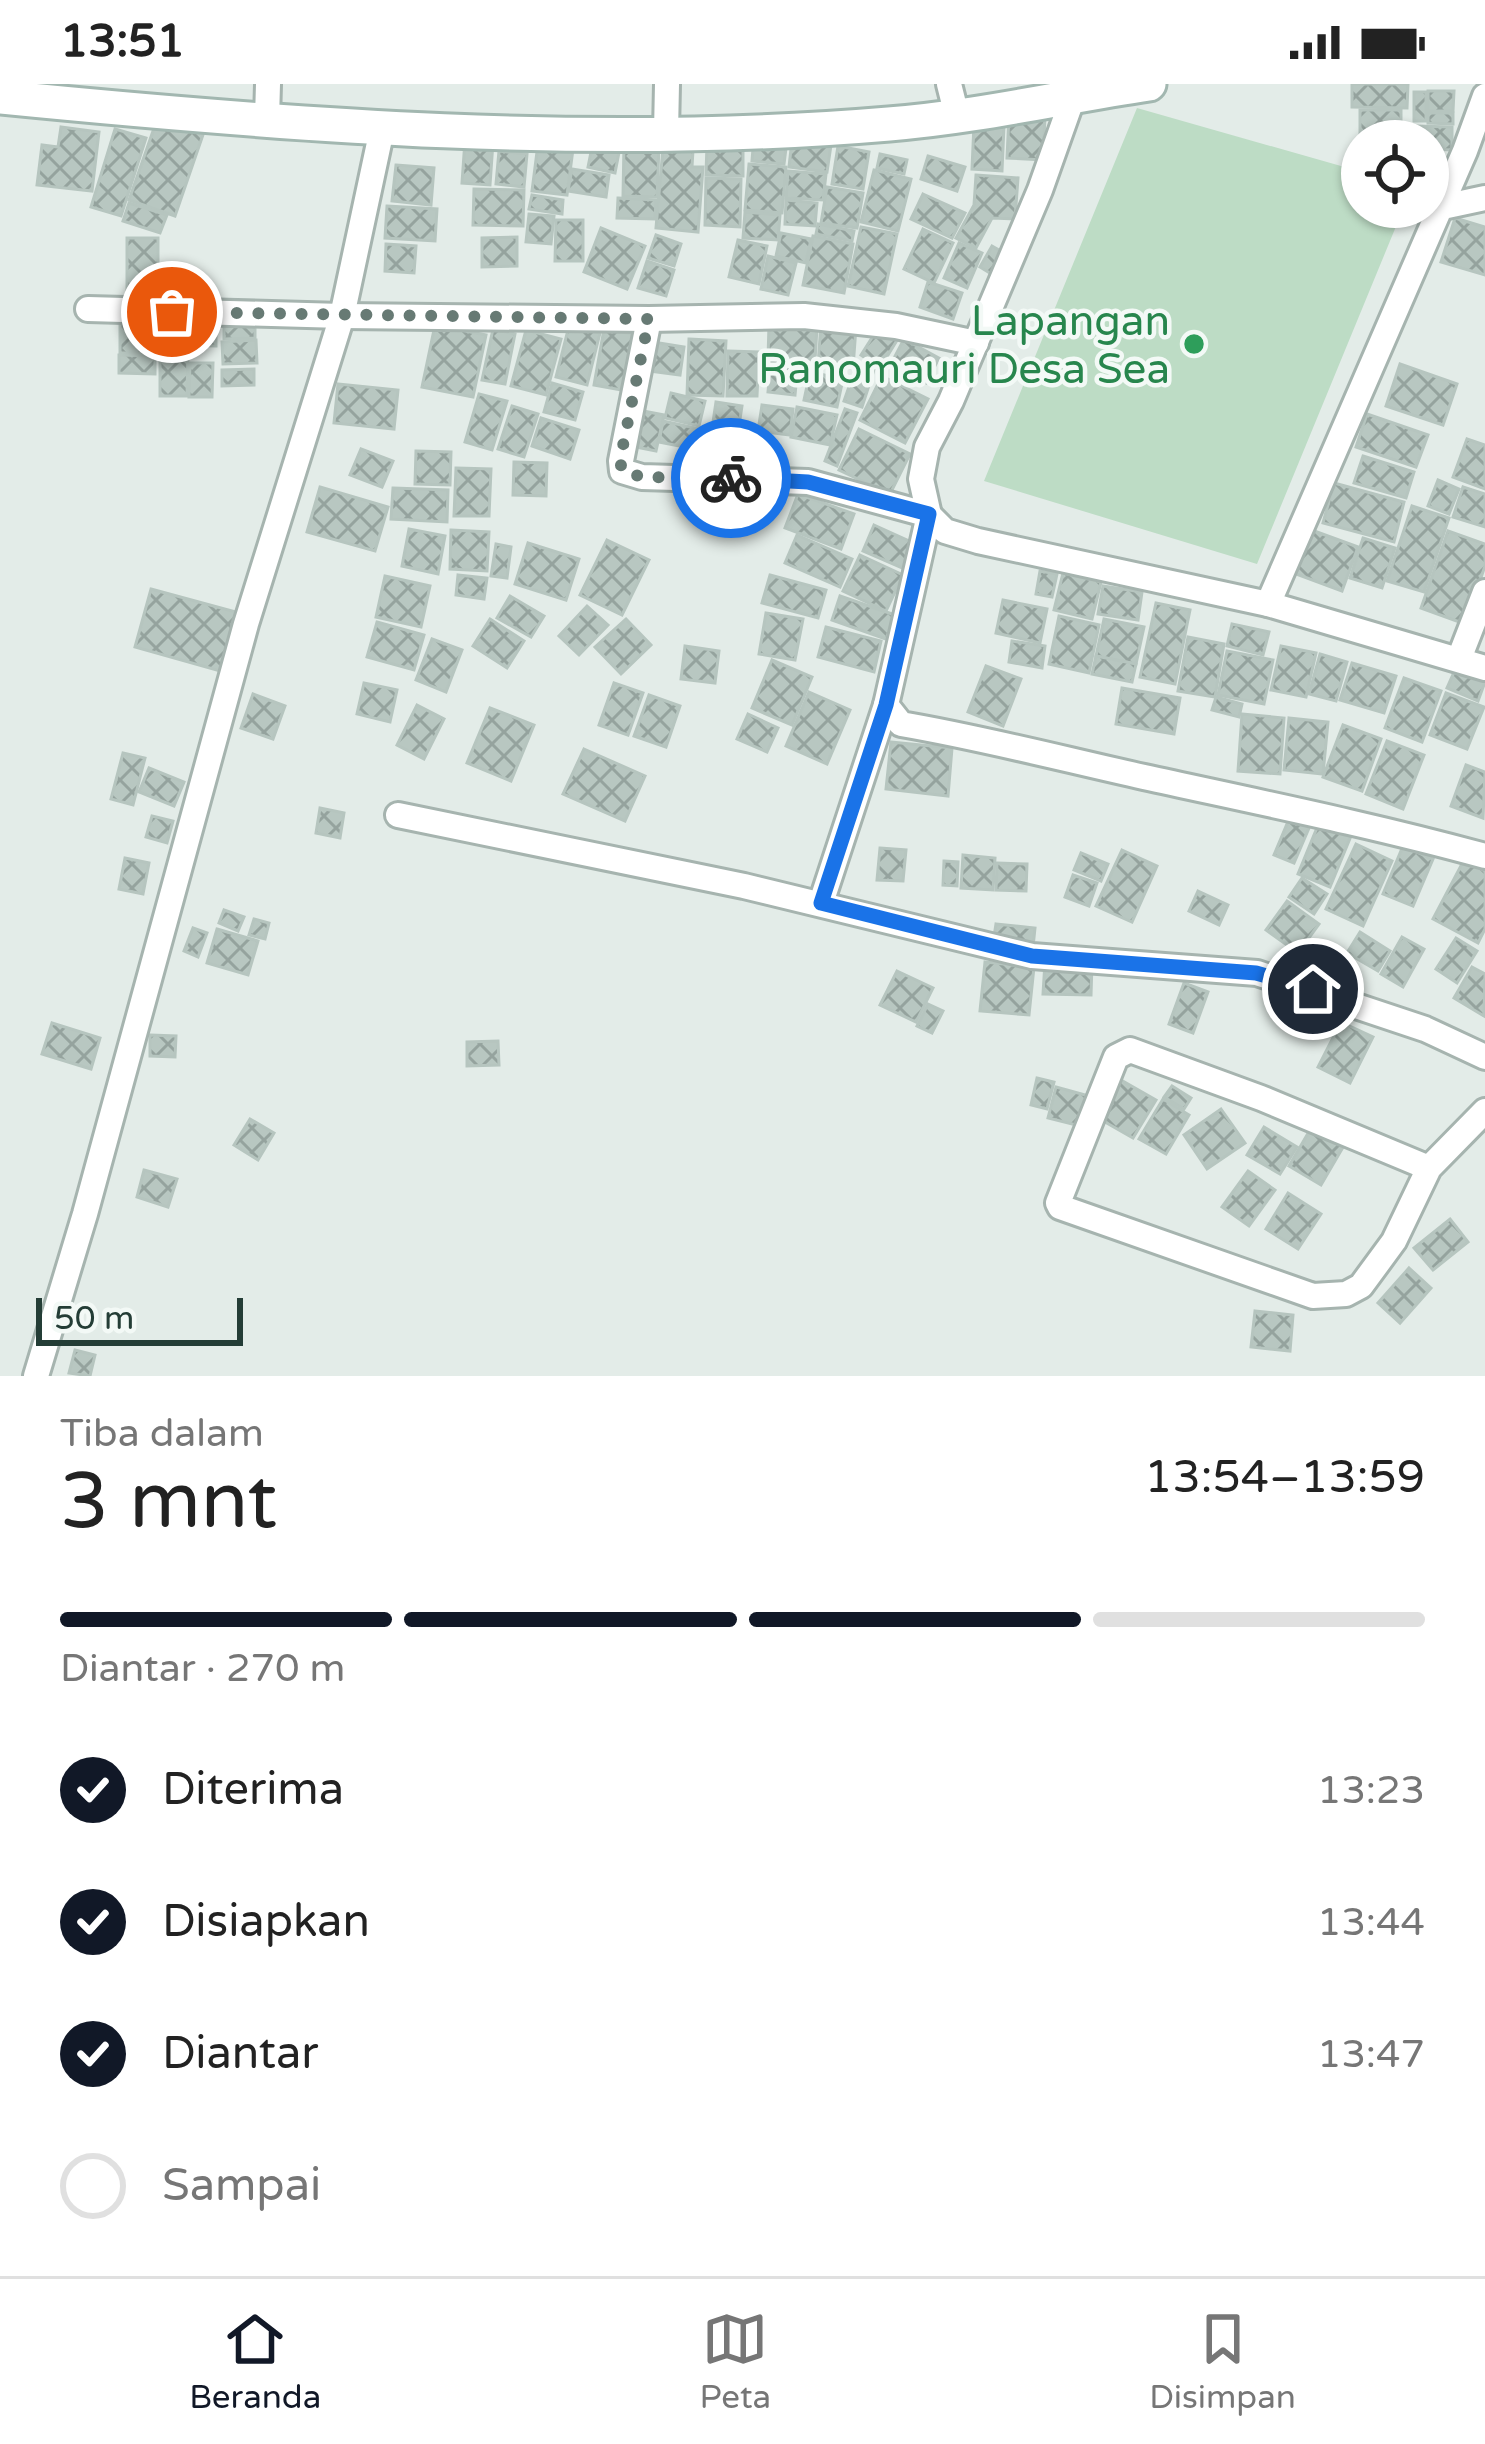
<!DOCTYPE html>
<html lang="id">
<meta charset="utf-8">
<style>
body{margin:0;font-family:"Varela Round",sans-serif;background:#f6f6f6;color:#222;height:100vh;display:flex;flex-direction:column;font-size:45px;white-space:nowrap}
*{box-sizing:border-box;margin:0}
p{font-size:39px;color:#767676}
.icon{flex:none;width:66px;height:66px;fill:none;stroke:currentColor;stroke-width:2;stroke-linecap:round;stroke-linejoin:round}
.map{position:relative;height:1292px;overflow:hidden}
.sheet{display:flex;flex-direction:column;background:#fff;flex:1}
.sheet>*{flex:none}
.fabs{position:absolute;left:1341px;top:36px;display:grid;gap:24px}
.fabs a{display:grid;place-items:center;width:108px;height:108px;border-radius:50%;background:#fff;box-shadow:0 3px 9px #0004;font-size:60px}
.scale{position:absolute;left:36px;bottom:30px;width:207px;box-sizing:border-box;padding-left:12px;border:6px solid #243d36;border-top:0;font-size:33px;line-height:42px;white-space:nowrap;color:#243d36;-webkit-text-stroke:9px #f3f9f6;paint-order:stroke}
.pin{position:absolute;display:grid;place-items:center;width:102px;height:102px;color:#fff;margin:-51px;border:6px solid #fff;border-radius:50%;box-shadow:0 3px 12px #0007}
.courier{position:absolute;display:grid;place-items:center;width:120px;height:120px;margin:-60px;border:9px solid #1a73e8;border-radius:50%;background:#fff;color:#222;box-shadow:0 3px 15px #0007}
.overview em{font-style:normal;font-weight:600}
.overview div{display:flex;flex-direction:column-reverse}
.overview{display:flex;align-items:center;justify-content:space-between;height:204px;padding:0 60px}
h1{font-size:78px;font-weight:600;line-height:90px}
.bar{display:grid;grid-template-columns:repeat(4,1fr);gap:18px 12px;align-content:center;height:144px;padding:0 60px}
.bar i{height:15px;border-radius:9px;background:#e0e0e0}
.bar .selected{background:#111827}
.bar p{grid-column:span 4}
ol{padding:0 60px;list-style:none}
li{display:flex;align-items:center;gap:36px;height:132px}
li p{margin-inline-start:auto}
li .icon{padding:12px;border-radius:50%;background:#111827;color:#fff;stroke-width:4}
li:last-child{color:#767676}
li i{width:66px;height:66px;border:6px solid #e0e0e0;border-radius:50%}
.status{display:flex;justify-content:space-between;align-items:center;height:84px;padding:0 60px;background:#fff;direction:ltr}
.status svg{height:33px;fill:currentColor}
.tab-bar{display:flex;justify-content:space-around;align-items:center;height:168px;border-top:3px solid #e0e0e0;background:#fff;font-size:33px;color:#767676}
.tab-bar a{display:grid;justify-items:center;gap:6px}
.tab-bar .selected{color:#111827}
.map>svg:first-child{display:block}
.grass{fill:#bddcc5}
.building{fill:url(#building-cross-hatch);stroke:#b6c5bf;stroke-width:3}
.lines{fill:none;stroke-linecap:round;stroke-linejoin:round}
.minor-casing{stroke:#a6b4af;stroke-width:30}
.secondary-casing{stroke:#a2b7b0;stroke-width:39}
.minor{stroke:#fff;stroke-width:24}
.secondary{stroke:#fff;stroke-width:33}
.done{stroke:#677a74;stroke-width:12;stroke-dasharray:0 21.6}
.route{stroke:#1a73e8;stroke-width:15}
.leisure-dot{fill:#2e9e5b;stroke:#f3f9f6;stroke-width:4.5}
.labels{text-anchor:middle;stroke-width:9;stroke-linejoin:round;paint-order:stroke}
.leisure-label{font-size:42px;fill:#27864d;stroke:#f3f9f6;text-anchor:end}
</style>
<div class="status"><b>13:51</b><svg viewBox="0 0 49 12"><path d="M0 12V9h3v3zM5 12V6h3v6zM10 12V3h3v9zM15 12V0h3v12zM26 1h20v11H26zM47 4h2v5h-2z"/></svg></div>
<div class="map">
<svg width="1485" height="1292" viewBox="0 0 1485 1292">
<defs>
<pattern id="building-cross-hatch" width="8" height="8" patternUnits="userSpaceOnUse" patternTransform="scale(3)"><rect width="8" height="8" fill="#b8c7c1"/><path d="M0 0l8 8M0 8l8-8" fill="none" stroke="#95a39e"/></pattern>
</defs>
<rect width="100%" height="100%" fill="#e3ece8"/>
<polygon class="grass" points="1137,24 1362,88 1362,123 1404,123 1257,480 984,397"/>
<g class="building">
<polygon points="1352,0 1408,0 1407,24 1352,23"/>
<polygon points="1428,7 1454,7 1453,27 1428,27"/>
<rect x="1414" y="8" width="12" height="29"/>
<rect x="1360" y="26" width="41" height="23"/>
<polygon points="160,27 206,42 175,132 129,116"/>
<polygon points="1428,29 1453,29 1453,40 1428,39"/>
<polygon points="1009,31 1045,32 1043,76 1007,74"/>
<polygon points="974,40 1004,42 1002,87 972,85"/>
<polygon points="1414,42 1452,43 1452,66 1428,65 1428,57 1413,57"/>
<polygon points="61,43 99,48 92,107 37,101 42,61 58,63"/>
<polygon points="115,45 146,54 121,132 91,123"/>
<polygon points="754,52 787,56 784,80 752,77"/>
<polygon points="594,53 621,58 615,89 588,83"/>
<polygon points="465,56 493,58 490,101 462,99"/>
<polygon points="792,56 831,61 827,88 789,83"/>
<polygon points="538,60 573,65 567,111 532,107"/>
<polygon points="707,60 743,61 743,92 706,91"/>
<polygon points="624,61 659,62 657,113 623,112"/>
<polygon points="838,62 869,68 863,105 832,100"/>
<polygon points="663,64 693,66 692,83 703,83 698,148 656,144"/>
<polygon points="499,67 527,70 524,103 496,100"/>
<polygon points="880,70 907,76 904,90 877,84"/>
<polygon points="928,72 965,83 957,107 921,95"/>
<polygon points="749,80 786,83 782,129 745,126"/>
<polygon points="396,81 434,84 431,121 392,117"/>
<polygon points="572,85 609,91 606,113 568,107"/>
<polygon points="874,86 911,95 898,147 861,138"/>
<polygon points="788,87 826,90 823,116 786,114"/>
<polygon points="976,91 1018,94 1015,135 992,134 976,164 956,154 974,121"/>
<polygon points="706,94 741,95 740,143 705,141"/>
<polygon points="827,103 863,109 857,144 821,139"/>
<polygon points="474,105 524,106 523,142 473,141"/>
<polygon points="923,110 965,129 952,154 911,135"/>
<polygon points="532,111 563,116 562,130 529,125"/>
<polygon points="618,114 656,116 655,135 617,134"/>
<polygon points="786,116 817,119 815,142 785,140"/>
<polygon points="129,119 167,131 160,149 123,137"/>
<polygon points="387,122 437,125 435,157 385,154"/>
<polygon points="745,128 780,131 778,156 743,154"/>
<polygon points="529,130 554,132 551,160 526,158"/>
<polygon points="1455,134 1485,143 1485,191 1441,178"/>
<polygon points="556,136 583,136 583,177 555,177"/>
<polygon points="818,140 854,147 852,157 816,150"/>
<polygon points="861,143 897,150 884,210 848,202"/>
<polygon points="601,144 645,162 627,205 584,188"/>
<polygon points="923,145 953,159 934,199 904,185"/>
<polygon points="781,149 811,155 806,179 776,172"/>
<polygon points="656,151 681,160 674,182 648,174"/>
<polygon points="813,152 853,160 844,209 803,201"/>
<polygon points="517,153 517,182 482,183 482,154"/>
<rect x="127" y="154" width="31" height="53"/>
<polygon points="738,156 767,162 759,200 729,193"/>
<polygon points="959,159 982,169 967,204 944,194"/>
<polygon points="386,160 416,162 414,189 385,187"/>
<polygon points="992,162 1006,170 993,191 980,183"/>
<polygon points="768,172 796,179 788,211 761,205"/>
<polygon points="647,177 674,186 666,212 638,204"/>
<polygon points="928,198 962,209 953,235 920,223"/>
<polygon points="169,229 216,230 216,262 168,261"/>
<polygon points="224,235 255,235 255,254 224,255"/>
<rect x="120" y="236" width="35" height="33"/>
<polygon points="821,240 856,243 853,284 818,281"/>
<polygon points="435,241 486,251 473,313 422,303"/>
<polygon points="769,241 817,244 815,276 768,274"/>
<polygon points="880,241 899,253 880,284 861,271"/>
<polygon points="569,242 600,249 587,301 556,293"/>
<polygon points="493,245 515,250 505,300 482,296"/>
<polygon points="604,245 638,251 627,307 594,301"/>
<polygon points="526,246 561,255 546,311 511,302"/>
<polygon points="689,255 726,257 723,312 687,311"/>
<polygon points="904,255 939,274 926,299 891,280"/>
<polygon points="256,256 257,279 223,280 222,258"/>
<polygon points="653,258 684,263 680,291 649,287"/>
<polygon points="160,264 188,264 187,312 160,312"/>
<polygon points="728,267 759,268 757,312 727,312"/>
<polygon points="119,271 155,272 155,290 119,289"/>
<polygon points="771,277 798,280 795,311 768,308"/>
<polygon points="190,279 213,279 212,313 189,313"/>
<polygon points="857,280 874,286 862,323 844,317"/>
<polygon points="1400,280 1457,300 1443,341 1386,322"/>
<polygon points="254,285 254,301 222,302 222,286"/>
<polygon points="810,288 843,295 837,323 804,316"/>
<polygon points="882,292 928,315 905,359 860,336"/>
<polygon points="552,299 583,308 575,336 544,328"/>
<polygon points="338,300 398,306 394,345 334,339"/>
<polygon points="671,309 705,317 699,342 665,334"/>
<polygon points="479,310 507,317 492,366 465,358"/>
<polygon points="716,318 742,322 738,348 712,345"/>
<polygon points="762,321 793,325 790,351 758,347"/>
<polygon points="512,322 538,330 524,373 498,365"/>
<polygon points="797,323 837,331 830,361 791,353"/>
<polygon points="845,325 857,329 837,382 825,377"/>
<polygon points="638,326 664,331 656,367 631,362"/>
<polygon points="1367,330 1428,351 1416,383 1356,363"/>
<polygon points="541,334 579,346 570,375 532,362"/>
<polygon points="663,337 704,346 700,366 659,358"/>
<polygon points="859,345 910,370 890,410 839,386"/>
<polygon points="1467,355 1485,361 1485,405 1453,393"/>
<polygon points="361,365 393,377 382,403 350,391"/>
<polygon points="416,367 451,368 450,401 415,400"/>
<polygon points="1363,372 1414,388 1406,414 1354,399"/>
<polygon points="514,378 547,379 546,412 513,411"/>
<polygon points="456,384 491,385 489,432 454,432"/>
<polygon points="1438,396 1459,405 1449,430 1428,422"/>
<polygon points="1334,399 1404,418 1394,458 1323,439"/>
<polygon points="320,403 388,423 375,467 307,448"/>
<polygon points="1463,403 1485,410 1485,443 1453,433"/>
<polygon points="393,404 448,406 447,438 391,435"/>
<polygon points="798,410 854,430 841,465 785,444"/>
<polygon points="1412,422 1449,434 1424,508 1387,497"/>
<polygon points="874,441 918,461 907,486 863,467"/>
<polygon points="1306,444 1358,463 1342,507 1291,488"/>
<polygon points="409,445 445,452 438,490 402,482"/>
<polygon points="451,446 489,448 487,487 450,485"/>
<polygon points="1448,447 1485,460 1485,482 1465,540 1421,524"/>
<polygon points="797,451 852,475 840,503 785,479"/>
<polygon points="1363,454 1395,464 1382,504 1350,494"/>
<polygon points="607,456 649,476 622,531 580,511"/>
<polygon points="528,459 579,475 566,516 515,500"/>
<polygon points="496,460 511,463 507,494 491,492"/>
<polygon points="860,471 903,491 886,527 843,507"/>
<polygon points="1040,487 1057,490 1052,513 1036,510"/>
<polygon points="1063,489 1101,498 1092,535 1054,526"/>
<polygon points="458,491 487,494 484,515 456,511"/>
<polygon points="770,491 826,506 818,534 762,519"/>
<polygon points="385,492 430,502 421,543 376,533"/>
<polygon points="1103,502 1142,508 1138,536 1098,530"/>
<polygon points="151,505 236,528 220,587 135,563"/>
<polygon points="510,512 544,532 531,553 497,534"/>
<polygon points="840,512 895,531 886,555 832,536"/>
<polygon points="1003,516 1047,525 1040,559 996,549"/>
<polygon points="1156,519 1190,526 1175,600 1140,593"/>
<polygon points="587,522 608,541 579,571 559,552"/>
<polygon points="766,529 803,535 795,576 759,570"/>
<polygon points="1059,532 1099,541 1089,589 1049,580"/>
<polygon points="490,535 524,557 507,584 473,562"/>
<polygon points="626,535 651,561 621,590 595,563"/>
<polygon points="1104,535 1144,543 1136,580 1096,572"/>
<polygon points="377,538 424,551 414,586 367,573"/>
<polygon points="1232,540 1269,548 1263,571 1227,562"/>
<polygon points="826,543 881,557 874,588 818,573"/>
<polygon points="1188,553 1224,560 1215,613 1178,607"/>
<polygon points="432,555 462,566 446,608 416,596"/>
<polygon points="1012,557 1045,562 1042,584 1009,578"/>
<polygon points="685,562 719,567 715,599 681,595"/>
<polygon points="1281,562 1316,569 1306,613 1271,606"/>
<polygon points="1227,567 1273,576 1264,620 1218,611"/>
<polygon points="1320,570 1347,578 1336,617 1309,610"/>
<polygon points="1096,572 1136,580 1132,598 1092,590"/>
<polygon points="772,576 812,593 792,641 752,624"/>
<polygon points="1352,579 1396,592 1384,629 1340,616"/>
<polygon points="986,582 1021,595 1003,642 968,628"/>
<polygon points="1455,586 1485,598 1478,617 1447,604"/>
<polygon points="1404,594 1441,607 1422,658 1385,644"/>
<polygon points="364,599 397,606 390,638 357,630"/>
<polygon points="614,599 643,609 628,651 599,641"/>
<polygon points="1122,604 1180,614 1174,650 1116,640"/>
<polygon points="809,608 850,626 827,680 786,662"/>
<polygon points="1446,609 1484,623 1467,665 1430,651"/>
<polygon points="253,610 285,622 273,655 241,644"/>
<polygon points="649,611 680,622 666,663 634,652"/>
<polygon points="1216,613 1242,620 1239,633 1212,626"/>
<polygon points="417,621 444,635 424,675 397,661"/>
<polygon points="490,624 534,641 511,697 467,679"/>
<polygon points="748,630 778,644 767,668 737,655"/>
<polygon points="1242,630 1284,634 1280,690 1238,687"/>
<polygon points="1289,634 1328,638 1323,690 1284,686"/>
<polygon points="1343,641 1381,655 1362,707 1323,693"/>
<polygon points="1387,657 1424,671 1403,725 1366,710"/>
<polygon points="891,658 952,664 948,712 886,705"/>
<polygon points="584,665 645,692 625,737 563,710"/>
<polygon points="123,669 145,674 133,721 111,715"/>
<polygon points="1466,681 1485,688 1483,734 1451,722"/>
<polygon points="149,684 184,698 174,722 139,708"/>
<polygon points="320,724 344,729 340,754 316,749"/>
<polygon points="1292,728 1312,737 1294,779 1274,771"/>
<polygon points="152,732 173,737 167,759 146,753"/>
<polygon points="1321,734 1353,747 1330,803 1298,790"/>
<polygon points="1356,760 1392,777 1363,842 1326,825"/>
<polygon points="1403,762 1433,775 1413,822 1383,810"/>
<polygon points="880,764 906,766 903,797 877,796"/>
<polygon points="1122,766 1157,782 1132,838 1096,822"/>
<polygon points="1081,769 1108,780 1101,797 1074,786"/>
<polygon points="963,771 995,774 993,806 961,804"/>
<polygon points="125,774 149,779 143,810 119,805"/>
<polygon points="1464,776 1485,787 1485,845 1478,859 1433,835"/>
<polygon points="944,777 958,778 957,802 943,801"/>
<polygon points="997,779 1027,780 1026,807 996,806"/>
<polygon points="1073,791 1097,799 1089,822 1065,813"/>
<polygon points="1302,794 1327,810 1314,830 1289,813"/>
<polygon points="1198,807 1228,821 1219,841 1189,827"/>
<polygon points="1287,817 1319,840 1298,869 1266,846"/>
<polygon points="224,826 244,833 238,847 219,839"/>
<polygon points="254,835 269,839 265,855 249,851"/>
<polygon points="996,840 1035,844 1033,863 993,859"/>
<polygon points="193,844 207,849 198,873 184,867"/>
<polygon points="217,845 258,857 248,891 207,879"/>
<polygon points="1360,848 1390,867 1378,887 1347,869"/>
<polygon points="1402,853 1424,865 1403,903 1381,890"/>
<polygon points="1456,854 1477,867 1457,899 1436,885"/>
<polygon points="985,878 1034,883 1029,931 980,927"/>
<polygon points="1045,878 1092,879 1091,911 1043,910"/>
<polygon points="1472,883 1485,890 1484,932 1454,914"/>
<polygon points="897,887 933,904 916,938 880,921"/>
<polygon points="1184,899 1208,908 1193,949 1169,940"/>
<polygon points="928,920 943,927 932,949 917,942"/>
<polygon points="1341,938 1373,953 1350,999 1318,983"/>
<polygon points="52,939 100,954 91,985 42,970"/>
<polygon points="150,951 176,952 175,973 150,972"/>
<polygon points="498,957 499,981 467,982 467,958"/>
<polygon points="1037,994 1054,998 1047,1025 1031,1021"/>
<polygon points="1121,996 1156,1016 1133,1054 1098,1034"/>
<polygon points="1172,1002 1191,1014 1184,1025 1164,1013"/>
<polygon points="1056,1003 1089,1012 1080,1042 1048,1034"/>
<polygon points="1163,1015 1189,1031 1166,1070 1139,1055"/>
<polygon points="1221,1025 1245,1059 1207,1085 1184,1051"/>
<polygon points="250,1035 274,1049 258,1076 234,1061"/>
<polygon points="1314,1039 1346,1058 1321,1101 1289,1082"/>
<polygon points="1264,1043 1297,1063 1280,1090 1247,1071"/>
<polygon points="144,1086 177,1095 168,1123 137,1113"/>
<polygon points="1248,1087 1275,1106 1249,1142 1222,1123"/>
<polygon points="1288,1109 1321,1130 1298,1165 1266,1145"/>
<polygon points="1450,1135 1468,1158 1433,1186 1414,1164"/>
<polygon points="1409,1184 1431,1204 1400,1239 1378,1219"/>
<polygon points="1255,1227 1293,1231 1290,1267 1251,1263"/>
<polygon points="75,1266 95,1271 90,1292 69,1289"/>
</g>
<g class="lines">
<defs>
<g id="minor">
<polyline points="949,0 957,32"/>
<path d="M 1073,13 L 1040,106 L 951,317 L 927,363 L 921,395 L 929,431 L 886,621 L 901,640 C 983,654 1063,675 1144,693 C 1258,718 1372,741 1485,772"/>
<polyline points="267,35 268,0"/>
<polyline points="666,48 667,0"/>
<polyline points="1438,124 1485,114"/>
<polyline points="88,225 342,232 649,235 804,232 896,242 976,259"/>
<polyline points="649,235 621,377 622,387 642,393 808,398 929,431 945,447 978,457 1268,520 1485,584"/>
<polyline points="1268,520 1465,67 1485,12"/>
<polyline points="1459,575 1485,508"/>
<polyline points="398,731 744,802 1032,872 1257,889 1425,945 1485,973"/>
<polyline points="821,819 886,621"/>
<polyline points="1429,1084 1261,1014 1130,966 1116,973 1058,1119 1060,1123 1313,1212 1346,1210 1361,1202 1394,1157 1429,1084 1485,1027"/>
<polyline points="36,1292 85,1130 246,540 342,232 382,45"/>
</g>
<path id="secondary" d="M 0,13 C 293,42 595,65 889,40 C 977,33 1062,13 1149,0"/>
</defs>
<use href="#minor" class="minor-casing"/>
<use href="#secondary" class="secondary-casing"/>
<use href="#minor" class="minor"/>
<use href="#secondary" class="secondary"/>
</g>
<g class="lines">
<polyline class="done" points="172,228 649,235 620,376 622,387 642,393 731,394"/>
<polyline class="route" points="731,394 808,398 929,430 886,621 821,819 1032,872 1256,889 1313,905"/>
</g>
<circle class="leisure-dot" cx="1194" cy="260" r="12"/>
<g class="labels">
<g class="leisure-label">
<text x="1170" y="251">Lapangan<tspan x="1170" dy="48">Ranomauri Desa Sea</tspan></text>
</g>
</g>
</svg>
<div class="fabs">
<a><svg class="icon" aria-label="locate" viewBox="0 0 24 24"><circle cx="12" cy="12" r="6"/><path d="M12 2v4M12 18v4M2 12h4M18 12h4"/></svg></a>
</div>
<div class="scale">50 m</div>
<div class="pin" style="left:172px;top:228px;background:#ea580c"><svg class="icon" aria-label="bag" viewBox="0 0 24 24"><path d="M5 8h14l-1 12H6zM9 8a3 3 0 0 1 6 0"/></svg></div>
<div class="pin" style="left:1313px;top:905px;background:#1f2937"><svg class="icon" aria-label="home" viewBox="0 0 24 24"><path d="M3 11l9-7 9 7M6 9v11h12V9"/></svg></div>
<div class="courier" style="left:731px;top:394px"><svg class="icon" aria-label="bike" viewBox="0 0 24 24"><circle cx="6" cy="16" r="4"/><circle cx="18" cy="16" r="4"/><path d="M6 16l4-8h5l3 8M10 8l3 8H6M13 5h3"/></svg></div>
</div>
<section class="sheet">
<div class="overview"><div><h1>3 mnt</h1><p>Tiba dalam</p></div><em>13:54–13:59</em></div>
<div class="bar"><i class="selected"></i><i class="selected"></i><i class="selected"></i><i></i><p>Diantar · 270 m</p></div>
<ol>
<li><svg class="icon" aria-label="check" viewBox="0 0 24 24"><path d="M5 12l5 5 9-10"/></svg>Diterima<p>13:23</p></li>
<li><svg class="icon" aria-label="check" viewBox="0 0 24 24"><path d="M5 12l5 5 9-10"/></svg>Disiapkan<p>13:44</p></li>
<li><svg class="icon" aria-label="check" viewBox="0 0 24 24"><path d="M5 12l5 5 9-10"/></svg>Diantar<p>13:47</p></li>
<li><i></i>Sampai</li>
</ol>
</section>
<nav class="tab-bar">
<a class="selected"><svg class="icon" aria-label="home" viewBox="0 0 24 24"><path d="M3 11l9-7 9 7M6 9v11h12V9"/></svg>Beranda</a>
<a><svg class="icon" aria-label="map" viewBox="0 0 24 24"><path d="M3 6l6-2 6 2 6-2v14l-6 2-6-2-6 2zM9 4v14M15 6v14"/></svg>Peta</a>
<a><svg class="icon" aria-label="saved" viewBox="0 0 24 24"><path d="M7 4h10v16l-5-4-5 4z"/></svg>Disimpan</a>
</nav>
